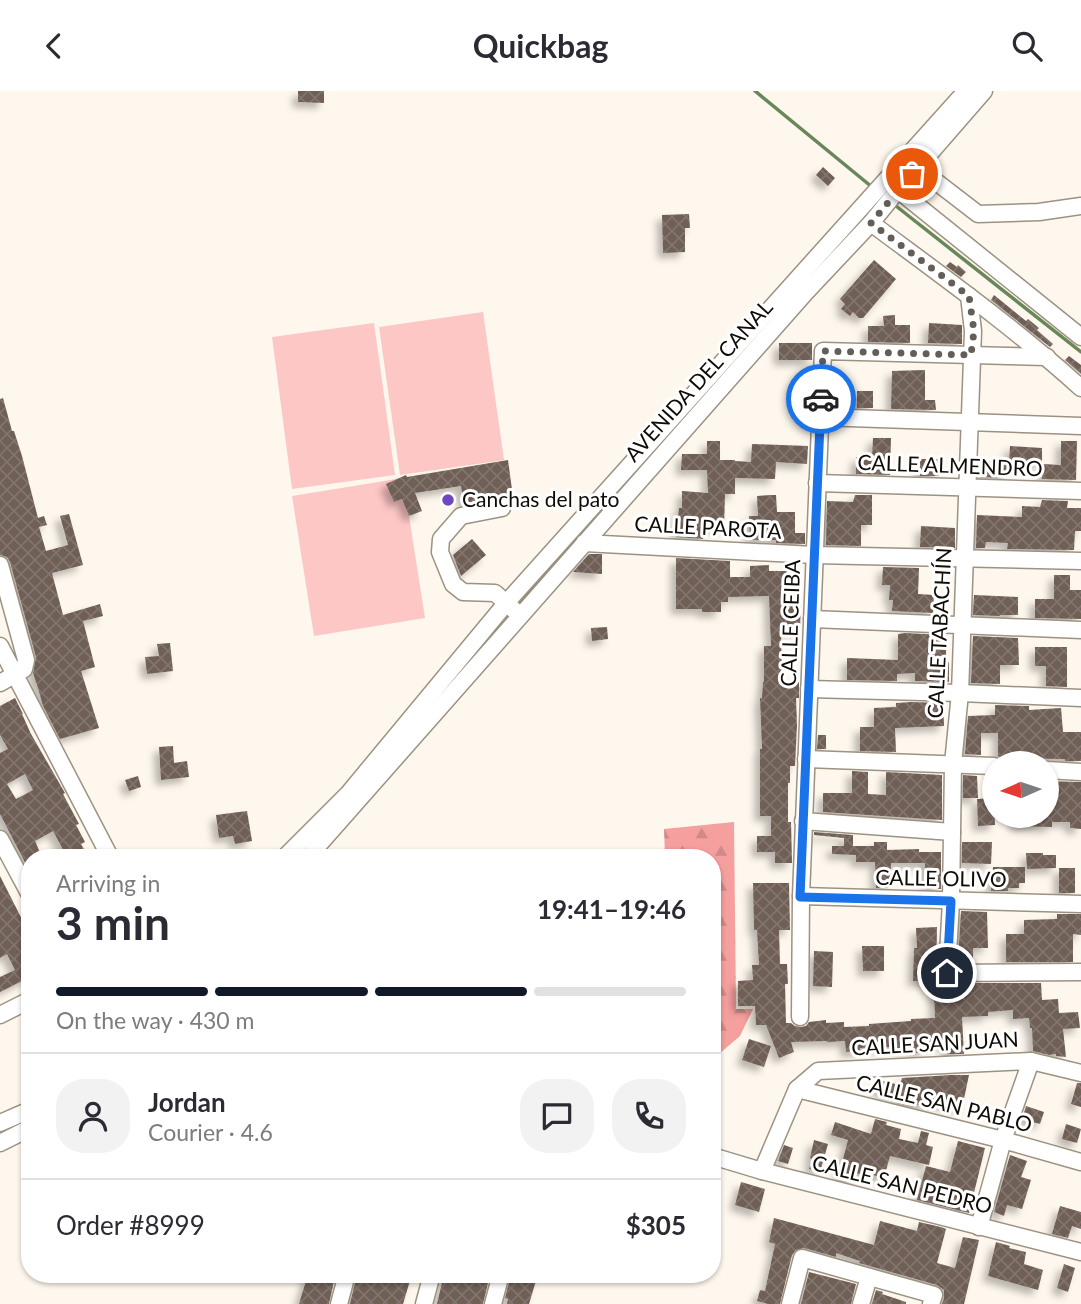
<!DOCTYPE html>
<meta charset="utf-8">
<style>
body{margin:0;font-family:Lato,sans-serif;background:#f2f2f3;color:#2b2b33;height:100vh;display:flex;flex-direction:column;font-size:26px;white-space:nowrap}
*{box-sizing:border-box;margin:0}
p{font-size:23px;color:#7c7c81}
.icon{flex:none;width:38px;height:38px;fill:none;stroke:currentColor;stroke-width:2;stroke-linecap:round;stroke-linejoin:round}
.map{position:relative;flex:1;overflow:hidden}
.details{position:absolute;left:21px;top:758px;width:700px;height:434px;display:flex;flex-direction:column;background:#fff;border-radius:28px;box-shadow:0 2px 5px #0004}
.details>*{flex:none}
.needle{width:46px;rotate:267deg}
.fabs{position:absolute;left:982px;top:660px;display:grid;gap:14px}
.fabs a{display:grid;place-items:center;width:77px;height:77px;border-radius:50%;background:#fff;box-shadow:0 2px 5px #0004;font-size:35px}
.pin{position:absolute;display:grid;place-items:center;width:60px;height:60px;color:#fff;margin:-30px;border:4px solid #fff;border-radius:50%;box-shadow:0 2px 7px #0007}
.courier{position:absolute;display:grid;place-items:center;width:70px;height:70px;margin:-35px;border:5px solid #1a73e8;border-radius:50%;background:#fff;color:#222;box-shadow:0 2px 9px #0007}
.overview em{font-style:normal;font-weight:700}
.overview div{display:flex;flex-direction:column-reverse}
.overview{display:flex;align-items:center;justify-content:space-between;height:119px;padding:0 35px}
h1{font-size:46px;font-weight:700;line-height:52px}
.bar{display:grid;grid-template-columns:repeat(4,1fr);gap:10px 7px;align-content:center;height:84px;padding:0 35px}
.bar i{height:9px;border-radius:5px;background:#e1e1e2}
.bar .active{background:#111827}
.bar p{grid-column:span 4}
.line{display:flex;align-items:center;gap:18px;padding:0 35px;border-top:2px solid #e1e1e2}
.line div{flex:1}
.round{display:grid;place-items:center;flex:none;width:74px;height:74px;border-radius:28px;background:#f2f2f3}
header{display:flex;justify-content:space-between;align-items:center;height:91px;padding:0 35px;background:#fff;font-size:32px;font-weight:700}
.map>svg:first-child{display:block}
.green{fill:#fdc7c6}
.forest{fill:url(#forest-firs)}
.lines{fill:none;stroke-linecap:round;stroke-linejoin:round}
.stream{stroke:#688859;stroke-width:3.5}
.building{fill:url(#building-cross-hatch);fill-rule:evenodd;filter:url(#shadow)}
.minor-casing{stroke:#9c9282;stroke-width:19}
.minor{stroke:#fff;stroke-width:16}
.done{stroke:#635e57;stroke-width:7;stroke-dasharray:0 12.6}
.route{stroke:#1a73e8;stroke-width:9}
.poi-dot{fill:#6d48c1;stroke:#fff;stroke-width:2.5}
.labels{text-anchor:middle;stroke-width:6;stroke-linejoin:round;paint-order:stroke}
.street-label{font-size:21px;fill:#0f0b06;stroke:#fff}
.poi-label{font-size:21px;fill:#0f0b06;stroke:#fff;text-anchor:start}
</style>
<header><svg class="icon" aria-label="back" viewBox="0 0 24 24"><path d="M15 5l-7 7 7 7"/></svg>Quickbag<svg class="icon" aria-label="search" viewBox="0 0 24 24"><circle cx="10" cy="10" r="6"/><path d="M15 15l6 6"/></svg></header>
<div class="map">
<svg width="1081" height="1213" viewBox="0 0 1081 1213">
<defs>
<pattern id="forest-firs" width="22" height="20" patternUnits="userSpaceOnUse" patternTransform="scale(1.75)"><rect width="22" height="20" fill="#f59f9e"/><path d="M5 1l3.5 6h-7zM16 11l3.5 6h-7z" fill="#d18887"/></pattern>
<pattern id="building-cross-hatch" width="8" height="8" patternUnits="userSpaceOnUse" patternTransform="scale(1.75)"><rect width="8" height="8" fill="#6f5e55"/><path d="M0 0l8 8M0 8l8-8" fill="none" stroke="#81746d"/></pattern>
<filter id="shadow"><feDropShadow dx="-5.5" dy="5.5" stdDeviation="3.5" flood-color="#0004"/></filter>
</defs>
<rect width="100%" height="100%" fill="#fef7ed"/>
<g class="green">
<polygon points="483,221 504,369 400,384 379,236"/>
<polygon points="374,232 395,384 292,398 272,246"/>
<polygon points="403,387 425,527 314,545 292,405"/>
</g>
<polygon class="forest" points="734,731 736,918 753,918 740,945 712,969 712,766 665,766 664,738"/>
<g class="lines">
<g class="stream">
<polyline points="755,0 872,96"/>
<polyline points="896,115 1081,261"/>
<polyline points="518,515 763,238"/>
<polyline points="440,605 511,524"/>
<polyline points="297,766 310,752"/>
</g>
</g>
<g class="building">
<polygon points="298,0 324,0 324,12 298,11"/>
<polygon points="823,76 835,87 828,95 816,84"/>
<polygon points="689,123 690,137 685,137 685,161 663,162 662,124"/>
<polygon points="874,169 896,188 863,227 859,227 853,221 850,225 841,218 845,213 840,208"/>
<polygon points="950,171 957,176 958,174 966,181 961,186 946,175"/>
<polygon points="994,204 1026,230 1028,228 1039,237 1037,239 1053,253 1050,256 991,209"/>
<polygon points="895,224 895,234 910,234 910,252 868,251 868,235 884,235 883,225"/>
<polygon points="929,232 962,234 962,253 928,252"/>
<rect x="779" y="252" width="33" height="17"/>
<polygon points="1069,265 1081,274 1081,283 1065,269"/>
<polygon points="925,279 925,309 935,309 936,319 891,318 892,280"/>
<rect x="857" y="300" width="16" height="17"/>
<polygon points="3,307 12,340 14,340 22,365 38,427 44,425 47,434 39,436 46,460 68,454 60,425 69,423 83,474 52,482 63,524 100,513 103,525 83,530 95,576 81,580 99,637 60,648 43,615 38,597 33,582 36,566 10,471 7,466 0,464 0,308"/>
<polygon points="873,347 891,347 890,384 856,383 856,366 872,366"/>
<polygon points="707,350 720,350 720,369 735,369 735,370 751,371 752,353 808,355 807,373 776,371 775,388 735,387 735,403 725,403 724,437 703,436 703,448 676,446 679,417 682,417 682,400 708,402 707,379 681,379 682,363 707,363"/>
<polygon points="1061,350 1077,350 1076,389 1042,388 1043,373 1061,374"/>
<polygon points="1010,355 1042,357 1042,372 1009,371"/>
<rect x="920" y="368" width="19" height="17"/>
<polygon points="508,369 513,406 500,407 464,414 461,395 415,402 422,420 409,425 402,408 394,411 386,393 406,384 407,386"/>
<polygon points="979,370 1008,371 1007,387 978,386"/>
<polygon points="770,404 776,404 777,421 795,421 795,442 805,442 805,453 776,452 776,449 750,449 749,425 758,425 757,405"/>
<polygon points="855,404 872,404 872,434 861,434 861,455 826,454 827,410 853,411"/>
<polygon points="1042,409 1068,410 1067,417 1081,417 1081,440 1075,440 1074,459 1007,458 1008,452 986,451 985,457 976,457 977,424 1022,426 1022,415 1040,416"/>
<polygon points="921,435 955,437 955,457 920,456"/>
<polygon points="472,448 486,464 461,485 453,464"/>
<polygon points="589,463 602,463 602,483 573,481"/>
<polygon points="676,467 730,470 730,486 750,486 750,475 769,474 769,480 796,480 796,507 801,507 800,540 781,540 782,591 799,591 799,607 796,607 797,634 795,675 790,675 790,692 788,692 788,731 791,731 792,772 775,772 775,761 757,761 757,745 771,745 771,725 760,725 760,658 762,658 760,607 762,607 763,591 764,591 764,555 771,555 769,505 728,506 728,511 721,511 721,521 702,521 702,518 676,518"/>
<polygon points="883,476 919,477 918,503 934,504 933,522 892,520 893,509 889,509 890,494 882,494"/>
<polygon points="1054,484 1070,484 1070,499 1081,499 1081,528 1035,527 1035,508 1054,508"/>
<polygon points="974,504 1018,506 1018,524 1000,524 1000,525 973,524"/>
<polygon points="607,536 608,548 592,550 591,537"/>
<polygon points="905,542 946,544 946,571 949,571 949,591 915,590 915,582 897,583 897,590 847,589 847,567 898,569 898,543"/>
<polygon points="973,545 1018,547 1019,574 1000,574 1000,593 971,592"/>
<polygon points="170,552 173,580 147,583 145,566 159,565 157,553"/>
<polygon points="1035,556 1067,556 1067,596 1046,595 1046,575 1035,575"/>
<path d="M 15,607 L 23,623 L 22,623 L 31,643 L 65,702 L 63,703 L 79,733 L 76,734 L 85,751 L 81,753 L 85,760 L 82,762 L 85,766 L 67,766 L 53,740 L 35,750 L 42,766 L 30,766 L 30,781 L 0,723 L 0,662 L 8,658 L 0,644 L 0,615 ZM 25,683 L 33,699 L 16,708 L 7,693 Z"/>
<polygon points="911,611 943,612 944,635 895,637 896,661 860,660 860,636 874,636 874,617 896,616 896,612"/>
<polygon points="995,614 1029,615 1029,619 1061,617 1063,641 1081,641 1081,670 1065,670 1065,668 1001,667 998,665 998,642 981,642 981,664 965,663 968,625 995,624"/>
<polygon points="818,644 826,644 826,658 817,658"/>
<polygon points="173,655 174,672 187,670 189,686 161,689 159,656"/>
<polygon points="852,680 868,681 868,703 886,704 886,681 942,684 942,729 823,721 823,702 852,702"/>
<polygon points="963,684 977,685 978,707 963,707"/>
<polygon points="138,685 141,696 129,700 125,689"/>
<polygon points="1046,690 1081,691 1081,738 1070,737 1070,731 1052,731 1052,736 1015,735 1015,724 1046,724"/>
<polygon points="994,707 995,734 978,735 977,708"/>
<polygon points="247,720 252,750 235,753 233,745 219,747 216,724"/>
<polygon points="814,741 853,744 853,755 874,755 874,751 887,751 887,759 919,758 919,761 941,761 941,798 926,798 925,772 891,772 891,797 876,797 875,771 856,771 856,764 832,763 832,755 844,755 844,747 814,744"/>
<polygon points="962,751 992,751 991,773 962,772"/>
<polygon points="1026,762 1043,762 1043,764 1056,764 1056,777 1027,778"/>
<polygon points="993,776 1025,776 1025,792 1019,792 1019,797 1008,797 1008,800 991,800"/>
<rect x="1059" y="777" width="16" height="25"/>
<polygon points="0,785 30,844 30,886 0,901 0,886 15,879 7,863 0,867"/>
<polygon points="753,792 789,792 790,839 779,839 780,873 787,873 788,893 785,893 786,932 791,932 795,935 801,936 806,935 809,931 826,929 826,932 844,931 844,936 869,935 869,933 911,930 911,928 935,927 934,902 963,901 962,892 1041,892 1042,909 1058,908 1059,922 1078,921 1080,937 1063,938 1066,966 1056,965 1056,963 1049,964 1033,960 1032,937 1030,937 1029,927 1013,928 1013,919 988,921 988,925 962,926 964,963 947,963 946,952 925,953 925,961 913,962 913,958 897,958 897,956 860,957 860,960 846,961 845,950 827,951 827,950 791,951 794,961 779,967 766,934 756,934 755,915 738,915 738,890 753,889 752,874 759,874 757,839 754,839"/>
<polygon points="961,820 987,821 988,857 973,857 973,869 958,870"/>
<polygon points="1057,823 1081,823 1081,844 1073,843 1073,871 1006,871 1006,843 1024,843 1024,829 1057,828"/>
<polygon points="937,836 936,890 913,890 914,857 917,857 916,837"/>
<polygon points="862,855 884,855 884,880 863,880"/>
<polygon points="814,860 833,861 832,896 813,895"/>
<polygon points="749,948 771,955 764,976 742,969"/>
<polygon points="951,984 969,984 962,1017 926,1010 925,1016 915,1013 914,1016 897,1012 899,1006 876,1000 879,989 900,994 902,987"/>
<polygon points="1077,992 1081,992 1081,1016 1071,1013"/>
<polygon points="1026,1015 1044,1021 1040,1033 1022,1028"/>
<polygon points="875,1028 887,1031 886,1034 901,1038 899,1048 918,1052 921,1040 929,1042 926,1054 933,1056 929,1074 890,1065 884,1087 864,1082 863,1084 855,1082 853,1091 838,1087 848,1049 831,1044 835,1031 871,1043"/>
<polygon points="1066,1033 1081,1038 1077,1052 1062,1048"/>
<polygon points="814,1049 828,1053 820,1081 809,1078 812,1068 810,1067"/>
<polygon points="958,1050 985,1057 969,1122 917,1109 926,1075 950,1081"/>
<polygon points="784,1054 793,1057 788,1073 778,1070"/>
<polygon points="1010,1064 1027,1070 1021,1086 1031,1089 1022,1118 1007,1114 1004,1125 994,1121"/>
<polygon points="741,1091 765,1098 759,1121 735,1114"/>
<polygon points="1060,1115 1081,1121 1081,1138 1072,1135 1068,1147 1052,1143"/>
<polygon points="774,1127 874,1154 880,1130 917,1140 919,1131 941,1136 946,1138 937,1172 955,1177 963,1146 979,1149 964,1213 942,1213 944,1207 944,1199 937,1194 859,1172 860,1170 836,1162 836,1166 804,1157 796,1159 792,1164 780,1213 768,1213 757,1210 760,1199 765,1200 775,1153 769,1151"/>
<polygon points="996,1151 1010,1155 1009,1157 1026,1161 1024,1173 1043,1179 1038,1199 988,1185"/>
<polygon points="1064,1173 1075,1177 1068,1201 1057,1197"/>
<polygon points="809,1181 856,1193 851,1213 801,1213"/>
<polygon points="308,1183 326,1183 335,1186 329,1213 299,1213"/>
<polygon points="357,1183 412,1183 403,1213 350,1213"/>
<polygon points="444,1183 484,1183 483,1186 489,1188 483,1213 437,1213"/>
<polygon points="511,1183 538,1183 529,1213 507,1213 508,1208 505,1207"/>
<polygon points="876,1199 883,1201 882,1203 906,1211 906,1213 872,1213"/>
</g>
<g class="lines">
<defs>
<g id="minor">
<polyline points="917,76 978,123 1039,121 1081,115"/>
<polyline points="898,99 1081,246"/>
<path d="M 871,132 C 942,185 1015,237 1081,297"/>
<polyline points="969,205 973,240 960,602 953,673 951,810 947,882 1081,881"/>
<polyline points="820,326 1081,335"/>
<polyline points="817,392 1081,400"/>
<polyline points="502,417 461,425 441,448 440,461 453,493 463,501 495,502 514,519"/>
<polyline points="584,452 814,464 1081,470"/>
<polyline points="0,474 26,569 24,578 0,592"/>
<polyline points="812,528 1081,539"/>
<polyline points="0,555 110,766"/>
<polyline points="809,598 960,602 1081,607"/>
<polyline points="806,668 994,675"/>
<polyline points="1046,679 1081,681"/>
<polyline points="803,730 952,741"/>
<polyline points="0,748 30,804"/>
<polyline points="285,766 348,703 507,511 966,0"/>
<polyline points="308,766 806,201 871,132 898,99 984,0"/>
<polyline points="801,805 1081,813"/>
<polyline points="0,924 30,909"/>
<polyline points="800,926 801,805 823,260 1047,266"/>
<polyline points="797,998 1003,1049 1081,1071"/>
<polyline points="0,1032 30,1019"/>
<polyline points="0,1052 30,1037"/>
<polyline points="712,1065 762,1080 1081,1161"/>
<polyline points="762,1080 797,998 818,980 1031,970 1081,982"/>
<polyline points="979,1136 1003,1049 1031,970"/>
<polyline points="339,1213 347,1183"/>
<polyline points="424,1213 432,1183"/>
<polyline points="493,1213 501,1183"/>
<polyline points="790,1213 802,1167 934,1204 931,1213"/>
<polyline points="861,1213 869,1186"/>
</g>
</defs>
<use href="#minor" class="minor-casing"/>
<use href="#minor" class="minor"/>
</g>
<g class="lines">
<polyline class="done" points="821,308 823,260 971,264 974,240 969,205 871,132 912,83"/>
<polyline class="route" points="821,308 800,806 951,810 947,882"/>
</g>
<circle class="poi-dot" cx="448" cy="409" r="7"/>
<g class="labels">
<g class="street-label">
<text transform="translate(699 290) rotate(-48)" y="7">AVENIDA DEL CANAL</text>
<text transform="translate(950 375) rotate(2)" y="7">CALLE ALMENDRO</text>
<text transform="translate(708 437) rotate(3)" y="7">CALLE PAROTA</text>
<text transform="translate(791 532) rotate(-88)" y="7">CALLE CEIBA</text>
<text transform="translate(940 542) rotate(-87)" y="7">CALLE TABACHÍN</text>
<text transform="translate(941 788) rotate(1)" y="7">CALLE OLIVO</text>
<text transform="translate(935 953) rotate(-3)" y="7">CALLE SAN JUAN</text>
<text transform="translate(944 1013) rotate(14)" y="7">CALLE SAN PABLO</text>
<text transform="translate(902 1094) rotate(14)" y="7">CALLE SAN PEDRO</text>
</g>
<g class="poi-label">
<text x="462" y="416">Canchas del pato</text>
</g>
</g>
</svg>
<div class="fabs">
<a><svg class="needle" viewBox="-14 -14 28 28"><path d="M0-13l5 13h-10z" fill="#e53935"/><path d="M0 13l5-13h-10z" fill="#7c7c81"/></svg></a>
</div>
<div class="pin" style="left:912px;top:83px;background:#ea580c"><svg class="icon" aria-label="bag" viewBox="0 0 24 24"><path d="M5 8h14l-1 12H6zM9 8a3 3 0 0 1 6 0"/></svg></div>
<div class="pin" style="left:947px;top:882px;background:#1f2937"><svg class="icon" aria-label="home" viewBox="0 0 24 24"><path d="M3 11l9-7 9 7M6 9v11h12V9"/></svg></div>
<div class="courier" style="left:821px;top:308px"><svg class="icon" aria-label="car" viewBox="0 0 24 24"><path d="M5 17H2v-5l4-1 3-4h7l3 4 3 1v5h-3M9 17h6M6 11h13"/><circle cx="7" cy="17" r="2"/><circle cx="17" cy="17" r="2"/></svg></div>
<section class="details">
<div class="overview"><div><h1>3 min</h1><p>Arriving in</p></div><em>19:41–19:46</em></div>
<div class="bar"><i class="active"></i><i class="active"></i><i class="active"></i><i></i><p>On the way · 430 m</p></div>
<div class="line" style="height:126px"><a class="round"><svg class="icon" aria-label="person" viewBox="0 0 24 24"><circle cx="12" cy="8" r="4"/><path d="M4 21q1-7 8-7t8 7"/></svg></a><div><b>Jordan</b><p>Courier · 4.6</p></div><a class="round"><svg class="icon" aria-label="chat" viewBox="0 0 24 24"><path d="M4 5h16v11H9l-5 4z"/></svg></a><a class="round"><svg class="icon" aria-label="phone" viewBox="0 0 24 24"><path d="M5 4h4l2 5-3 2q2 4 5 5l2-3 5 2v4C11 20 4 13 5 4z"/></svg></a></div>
<div class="line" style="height:91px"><div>Order #8999</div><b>$305</b></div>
</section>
</div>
